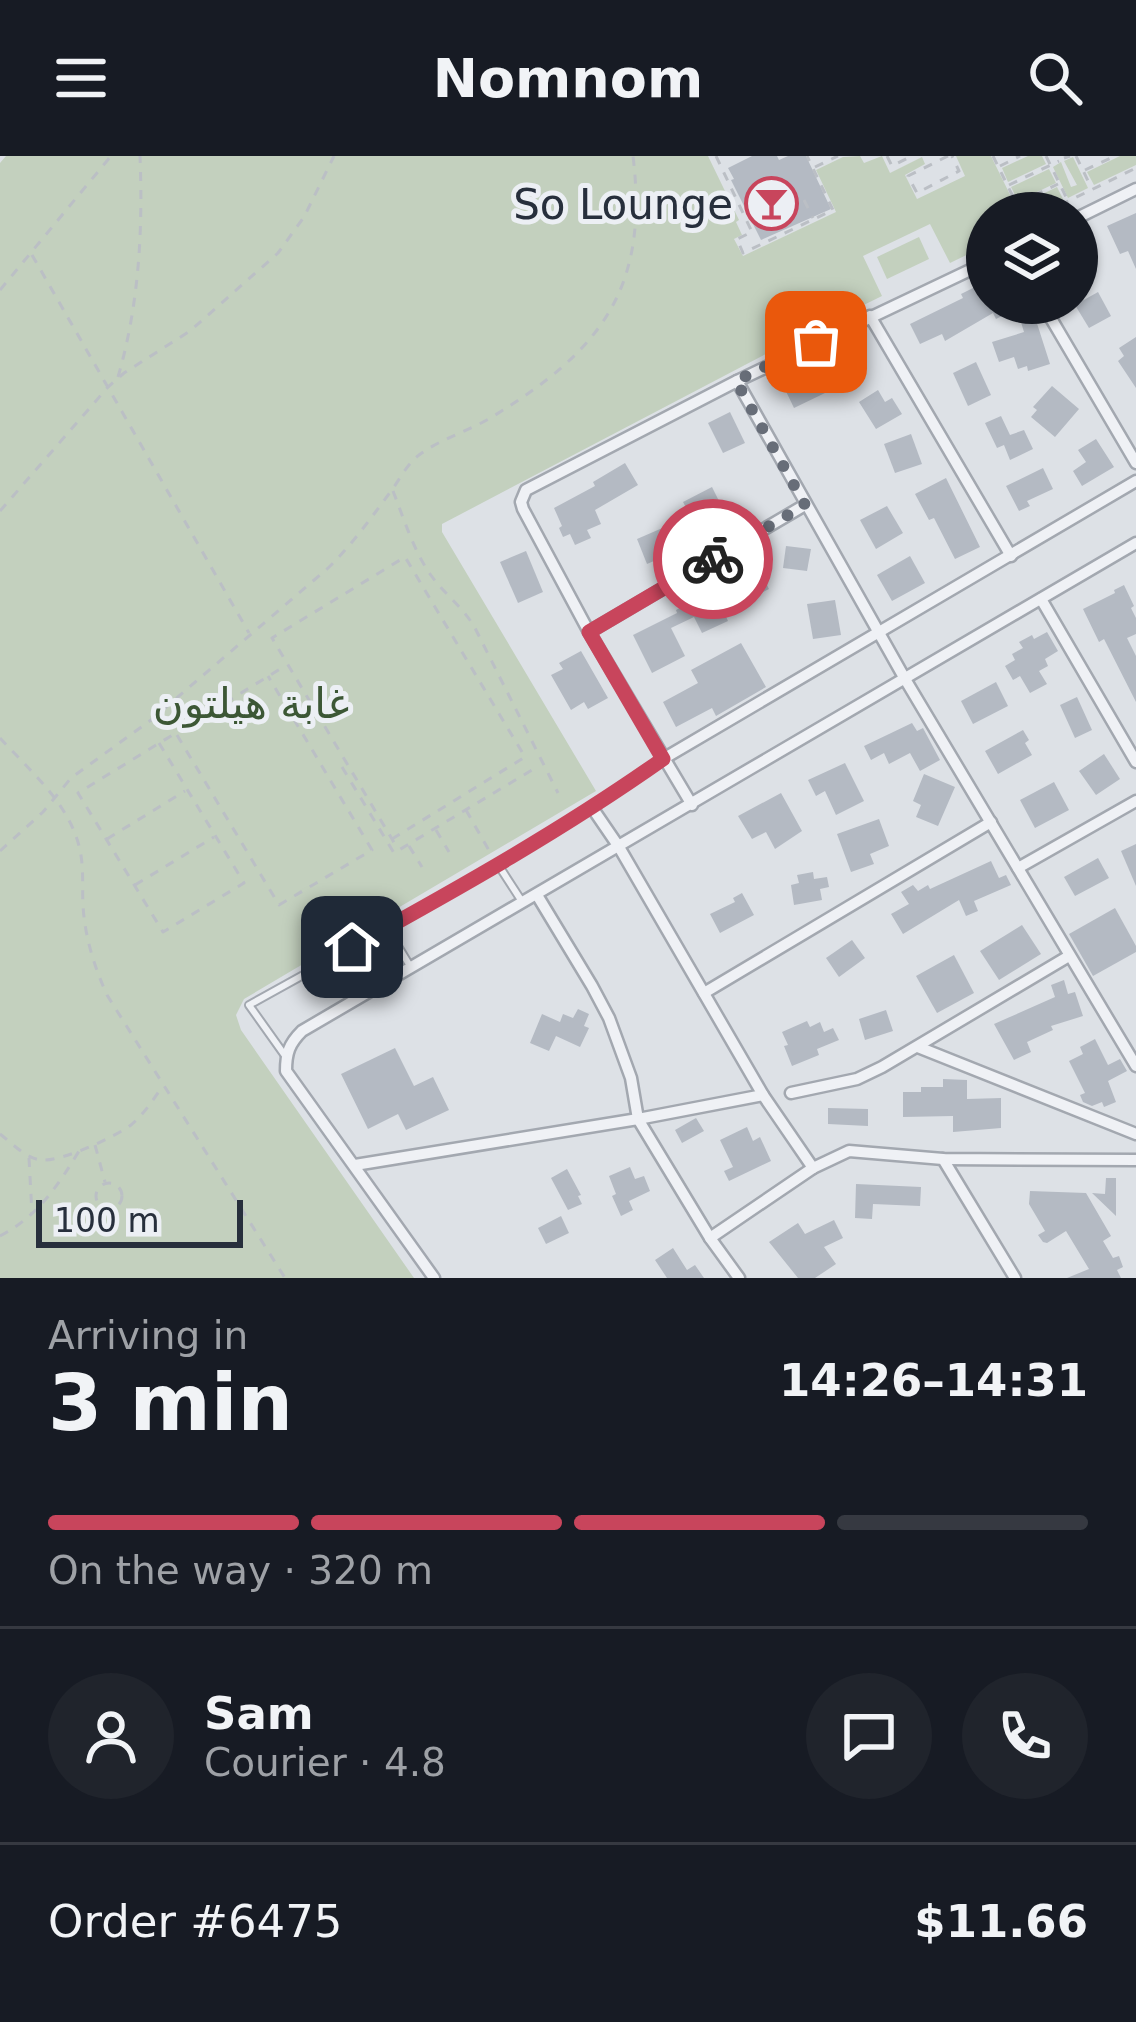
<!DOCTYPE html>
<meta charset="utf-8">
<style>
body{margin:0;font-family:"DejaVu Sans","Noto Sans Arabic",sans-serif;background:#20242c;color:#f1f3f6;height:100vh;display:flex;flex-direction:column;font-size:45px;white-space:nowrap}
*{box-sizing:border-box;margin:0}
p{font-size:39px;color:#9ea1a6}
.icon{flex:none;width:66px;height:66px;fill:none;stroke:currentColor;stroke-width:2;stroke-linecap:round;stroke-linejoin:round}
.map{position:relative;height:1122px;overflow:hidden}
.drawer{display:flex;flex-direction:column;background:#171b24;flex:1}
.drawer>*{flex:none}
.fabs{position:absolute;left:966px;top:36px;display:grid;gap:24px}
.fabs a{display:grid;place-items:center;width:132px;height:132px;border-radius:50%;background:#171b24;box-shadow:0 3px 9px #0004;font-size:60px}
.scale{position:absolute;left:36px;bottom:30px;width:207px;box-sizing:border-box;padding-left:12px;border:6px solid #272f3c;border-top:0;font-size:33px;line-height:42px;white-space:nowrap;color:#272f3c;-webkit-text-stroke:9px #eceff4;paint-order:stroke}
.pin{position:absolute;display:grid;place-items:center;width:102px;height:102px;color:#fff;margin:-51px;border-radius:24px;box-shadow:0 6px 18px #0006}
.courier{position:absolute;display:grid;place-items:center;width:120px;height:120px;margin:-60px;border:9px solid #c8455c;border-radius:50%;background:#fff;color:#222;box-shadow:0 3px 15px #0007}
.summary em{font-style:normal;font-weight:700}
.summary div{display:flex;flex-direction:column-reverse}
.summary{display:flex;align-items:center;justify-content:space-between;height:204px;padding:0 48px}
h1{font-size:78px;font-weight:700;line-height:90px}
.bar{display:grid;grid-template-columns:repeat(4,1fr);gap:18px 12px;align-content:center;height:144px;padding:0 48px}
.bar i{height:15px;border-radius:9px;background:#363941}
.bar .active{background:#c8455c}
.bar p{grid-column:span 4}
.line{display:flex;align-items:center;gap:30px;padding:0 48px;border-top:3px solid #363941}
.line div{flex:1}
.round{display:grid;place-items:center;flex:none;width:126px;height:126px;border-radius:63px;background:#20242c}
header{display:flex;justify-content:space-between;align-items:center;height:156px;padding:0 48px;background:#171b24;font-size:54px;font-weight:700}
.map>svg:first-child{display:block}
.green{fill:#c3d0be}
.building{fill:#b4bac3}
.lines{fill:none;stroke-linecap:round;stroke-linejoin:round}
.service-casing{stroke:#a3a8b0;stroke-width:10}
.minor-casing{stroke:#a3a8b0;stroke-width:15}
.path{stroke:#bbbfc5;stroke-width:3;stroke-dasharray:9 9;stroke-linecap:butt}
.service{stroke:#eff1f5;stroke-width:6}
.minor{stroke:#eff1f5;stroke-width:10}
.done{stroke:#676d78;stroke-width:12;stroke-dasharray:0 21.6}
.route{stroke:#c8455c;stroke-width:15}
.labels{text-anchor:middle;stroke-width:10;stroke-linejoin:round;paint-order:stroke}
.poi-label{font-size:42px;fill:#272f3c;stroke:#eceff4;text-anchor:end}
.park-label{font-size:42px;fill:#3c5735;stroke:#eceff4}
</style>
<header><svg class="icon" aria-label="menu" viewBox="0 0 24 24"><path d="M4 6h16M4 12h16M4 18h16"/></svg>Nomnom<svg class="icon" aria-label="search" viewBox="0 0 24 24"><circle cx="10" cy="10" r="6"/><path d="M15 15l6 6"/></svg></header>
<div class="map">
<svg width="1136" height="1122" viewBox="0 0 1136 1122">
<rect width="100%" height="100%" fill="#dde1e6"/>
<g class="green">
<polygon points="6,0 708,0 739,64 736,66 742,79 734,83 743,100 836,56 816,14 843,1 860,0 864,7 882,0 890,17 922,1 925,8 905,19 917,43 965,20 956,0 991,0 1019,57 987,57 987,89 950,107 930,68 863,100 882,140 815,173 806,156 798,159 806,177 442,368 442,376 596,635 244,843 236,859 241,874 414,1122 0,1122 0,7"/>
<polygon points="1028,0 1042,0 1046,8 1008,26 1002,12"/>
<polygon points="1120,0 1136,0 1136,9 1094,29 1087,16"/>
<polygon points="1073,1 1088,32 1068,42 1053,11 1061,6 1071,31 1077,29 1064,5"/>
<polygon points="1049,13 1056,27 1018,45 1011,31"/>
<polygon points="1057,31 1064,45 1038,57 1023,57 1020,49"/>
<polygon points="919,81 929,103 887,123 877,101"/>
</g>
<g class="building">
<polygon points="752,0 777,0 779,4 788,0 806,0 831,53 761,84 731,24 734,23 728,12"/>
<polygon points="1136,57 1136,113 1128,95 1120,98 1107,70"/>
<polygon points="987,125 987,147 1028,147 996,163 993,157 945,185 942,178 920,188 910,168 963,142 961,138"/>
<polygon points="1098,136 1111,160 1089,172 1075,149"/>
<polygon points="1034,158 1050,208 1028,215 1027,210 1018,213 1014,201 999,206 992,186 1024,176 1020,163"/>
<polygon points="1136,181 1136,232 1118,205 1124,200 1119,192"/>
<polygon points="976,206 991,239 968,250 953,217"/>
<polygon points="812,212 825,237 794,252 782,227"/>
<polygon points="1052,230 1079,253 1055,281 1031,261 1037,254 1033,251"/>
<polygon points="878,234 885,246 892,242 902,258 876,273 859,246"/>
<polygon points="730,256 745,287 723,297 708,267"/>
<polygon points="1001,260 1010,279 1024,274 1033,293 1010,304 1004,289 997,292 985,267"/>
<polygon points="911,278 922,308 895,317 884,288"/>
<polygon points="1096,283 1114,311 1082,330 1073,315 1086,306 1078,294"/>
<polygon points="625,307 638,329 595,354 601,368 587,374 591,382 575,389 570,378 563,381 559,372 562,370 554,352 595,330 593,326"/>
<polygon points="1043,312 1053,333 1027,345 1030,350 1019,355 1006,330"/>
<polygon points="946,322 980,391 955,403 934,362 929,364 915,338"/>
<polygon points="712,331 725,357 697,372 683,346"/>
<polygon points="887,350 903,377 876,393 860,364"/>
<polygon points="667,370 677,395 647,408 637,383"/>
<polygon points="786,390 811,393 807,415 783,412"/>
<polygon points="526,395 543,436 518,447 500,406"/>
<polygon points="910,400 925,427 892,445 877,419"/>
<polygon points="758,411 769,433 724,456 728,465 702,477 694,461 671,472 685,500 652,517 633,479 677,457 676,454 701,441 699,437 712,431 713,434"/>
<polygon points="1124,429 1134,450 1131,452 1136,462 1136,478 1127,482 1136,500 1136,546 1104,483 1099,486 1083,453 1115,437 1114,434"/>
<polygon points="835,444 841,479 813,483 807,448"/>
<polygon points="1047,476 1058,495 1045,503 1048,510 1039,515 1047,528 1030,537 1020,520 1013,524 1005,510 1015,504 1012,498 1023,492 1019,486 1032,479 1034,483"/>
<polygon points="741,487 766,531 716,560 712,552 676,571 663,546 698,527 691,514"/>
<polygon points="581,495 608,542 588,553 584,546 571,554 551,519 563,513 559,507"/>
<polygon points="996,526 1008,550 973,568 961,545"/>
<polygon points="1077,541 1092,574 1075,582 1060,549"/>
<polygon points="912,567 917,575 923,572 940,604 920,615 910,597 889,608 884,597 871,604 864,590"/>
<polygon points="1023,574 1029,584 1025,587 1032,599 998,618 985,595"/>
<polygon points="1104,598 1120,623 1096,639 1079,615"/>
<polygon points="845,607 864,645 836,659 825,635 816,640 808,624"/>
<polygon points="924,618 955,631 938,670 916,661 921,649 913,645"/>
<polygon points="1054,626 1069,654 1035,672 1020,644"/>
<polygon points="781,637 802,675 775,693 766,676 752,683 738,660"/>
<polygon points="879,663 889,690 870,698 874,708 851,716 837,678"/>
<polygon points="1136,688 1136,730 1121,695"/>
<polygon points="1098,702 1109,722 1075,740 1064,721"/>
<polygon points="991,705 999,722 1006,719 1011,729 974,745 978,755 966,760 959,744 903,778 891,758 909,748 901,736 913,729 918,735 928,729 930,733"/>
<polygon points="813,716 814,723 827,721 829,731 820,733 822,744 794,749 791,729 799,727 797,719"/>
<polygon points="742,737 754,759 720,777 710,758 735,746 733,742"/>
<polygon points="1115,752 1136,790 1136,796 1093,820 1069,778"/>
<polygon points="1022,769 1041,798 999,824 980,795"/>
<polygon points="852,784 865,802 839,821 826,802"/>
<polygon points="954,799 974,837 937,857 916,820"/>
<polygon points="1064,824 1068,838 1075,836 1083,860 1051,870 1053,874 1027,886 1031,896 1014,904 994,868 1055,841 1051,829"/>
<polygon points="578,853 589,858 584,870 589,872 580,891 556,880 549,895 530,887 542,858 560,866 563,858 573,862"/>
<polygon points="886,854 893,875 865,884 859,863"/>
<polygon points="807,865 810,871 820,866 824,876 833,872 839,884 817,893 819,899 792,910 784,890 788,889 782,876"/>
<polygon points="1095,883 1108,909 1120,903 1127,915 1108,925 1116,946 1104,951 1102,946 1092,950 1083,946 1080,939 1085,937 1069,905 1083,898 1080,891"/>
<polygon points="395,892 414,930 433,921 449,954 406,974 398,958 368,973 341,918"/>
<polygon points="943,923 967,924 967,943 1001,942 1001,972 953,976 953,960 903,961 903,936 921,936 921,931 943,931"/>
<polygon points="828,952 868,953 868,970 828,968"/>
<polygon points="696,962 704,975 682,987 675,974"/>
<polygon points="747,971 753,985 760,981 771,1005 729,1025 724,1015 733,1011 720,984"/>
<polygon points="630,1011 635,1023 644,1020 650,1035 629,1045 633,1054 621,1060 612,1040 616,1038 609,1020"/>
<polygon points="567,1013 581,1039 578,1040 582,1048 568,1054 551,1022"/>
<polygon points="1106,1022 1116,1022 1116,1060 1092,1037 1105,1038"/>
<polygon points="856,1028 921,1031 920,1050 873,1048 872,1063 855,1062"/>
<polygon points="1030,1035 1086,1037 1111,1080 1103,1085 1113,1102 1119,1100 1123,1111 1117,1114 1121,1122 1067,1122 1089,1113 1066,1075 1047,1087 1043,1086 1038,1079 1045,1075 1029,1048"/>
<polygon points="561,1060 569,1077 546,1088 538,1072"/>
<polygon points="834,1064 843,1082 824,1091 836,1108 815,1122 798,1122 769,1086 798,1067 805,1078"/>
<polygon points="673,1092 687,1114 695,1109 704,1122 667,1122 655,1104"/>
</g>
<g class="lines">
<defs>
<g id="service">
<polyline points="802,160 816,186"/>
<polyline points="499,710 521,744"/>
<polyline points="387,772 410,810"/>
<path d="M 286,901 L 249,849 C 389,771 530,697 661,604"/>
</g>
<g id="minor">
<polyline points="1077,62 1136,33"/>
<polyline points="1042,147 1136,307"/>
<polyline points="870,160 1011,400"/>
<polyline points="737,225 905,523 1136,910"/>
<polyline points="1041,443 1136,606"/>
<polyline points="589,476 805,349"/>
<polyline points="663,603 1136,325"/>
<polyline points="692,649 589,476 523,353 521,346 526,334 737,225 987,106"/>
<polyline points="593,653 619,691 763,939 813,1012"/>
<polyline points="1018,712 1136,645"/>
<polyline points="537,739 592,830 609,862 631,922 638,963 710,1082 739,1122"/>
<polyline points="704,837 991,666"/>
<polyline points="918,891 1136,978"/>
<polyline points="791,937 857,923 882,911 1069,800"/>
<polyline points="943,1003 1015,1122"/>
<polyline points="355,1009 638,963 763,939"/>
<polyline points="710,1082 813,1012 849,995 943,1003 1136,1004"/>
<path d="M 434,1122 L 286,915 C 286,897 289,888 302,875 L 1136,387"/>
</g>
</defs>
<use href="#service" class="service-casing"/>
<use href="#minor" class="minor-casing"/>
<g class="path">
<polyline points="716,0 752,76 737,83 743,97 833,54 807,0"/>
<polyline points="887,0 892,10 912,0"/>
<polyline points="948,0 908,20 917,37 959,15 952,0"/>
<polyline points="993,0 1021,57"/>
<polyline points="1046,0 1068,45"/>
<polyline points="1076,0 1091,31"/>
<polyline points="1064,2 1070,0"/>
<polyline points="1000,10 1020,0"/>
<polyline points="815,11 838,0"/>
<polyline points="1085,14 1115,0"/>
<polyline points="1009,29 1059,5"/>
<polyline points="804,44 813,62"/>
<polyline points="1018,47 1058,28"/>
<polyline points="1044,57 1136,12"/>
<polyline points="32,99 249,477"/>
<polyline points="0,134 111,0"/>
<path d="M 118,221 C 139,149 143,74 140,0"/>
<path d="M 393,335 C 404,363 413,393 430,418 C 444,438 463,451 475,472 L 558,637"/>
<polyline points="0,355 108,231 124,217 190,175 278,97 304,61 334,0"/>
<polyline points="177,579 279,749 372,694 268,520"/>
<path d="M 0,582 C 31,616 70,648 80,694 C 84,713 82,731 83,750 C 85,781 94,810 107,839 L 285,1122"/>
<polyline points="159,587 244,727 163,776 78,637 285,510"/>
<polyline points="342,611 394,697 532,614"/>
<polyline points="466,654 491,698"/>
<polyline points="436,674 449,696"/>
<polyline points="107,683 185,635"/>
<polyline points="392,683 525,601 405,401 272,482 392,683 398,694"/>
<polyline points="409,690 422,711"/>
<path d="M 0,695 L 43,656 L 71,622 L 151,564 L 327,413 C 352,389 371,362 391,335 C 400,323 407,308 419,299 C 440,283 469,275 492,261 C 602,194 649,132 633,0"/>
<polyline points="135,729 214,681"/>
<path d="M 0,978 C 12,987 25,1002 41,1004 C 61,1006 115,981 131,969 C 144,958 153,944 162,931"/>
<polyline points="95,989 105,1026"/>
<polyline points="29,1002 32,1058"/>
<circle cx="109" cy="1040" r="13"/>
<path d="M 0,1080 C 38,1060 57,1031 79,995"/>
</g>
<use href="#service" class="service"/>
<use href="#minor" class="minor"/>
</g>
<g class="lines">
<polyline class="done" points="713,403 805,349 736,225 816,186"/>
<path class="route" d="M 352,791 C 459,732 564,673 663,603 L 589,476 L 713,403"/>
</g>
<defs>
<symbol id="bar-ring" viewBox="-11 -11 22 22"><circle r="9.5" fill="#eceff4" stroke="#c8455c" stroke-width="1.5"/><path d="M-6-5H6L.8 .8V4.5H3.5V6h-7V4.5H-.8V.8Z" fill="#c8455c"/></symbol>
</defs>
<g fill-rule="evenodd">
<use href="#bar-ring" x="742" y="18" width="59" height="59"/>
</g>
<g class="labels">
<g class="poi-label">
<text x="733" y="63">So Lounge</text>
</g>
<g class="park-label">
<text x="251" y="562">غابة هيلتون</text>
</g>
</g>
</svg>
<div class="fabs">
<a><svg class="icon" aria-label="layers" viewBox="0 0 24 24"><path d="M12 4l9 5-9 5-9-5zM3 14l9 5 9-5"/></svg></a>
</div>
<div class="scale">100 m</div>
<div class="pin" style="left:816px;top:186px;background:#ea580c"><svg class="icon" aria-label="bag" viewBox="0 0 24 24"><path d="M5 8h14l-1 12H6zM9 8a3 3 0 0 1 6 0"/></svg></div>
<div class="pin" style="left:352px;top:791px;background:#1f2937"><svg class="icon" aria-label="home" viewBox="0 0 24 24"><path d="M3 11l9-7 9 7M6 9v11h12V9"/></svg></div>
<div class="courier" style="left:713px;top:403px"><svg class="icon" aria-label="bike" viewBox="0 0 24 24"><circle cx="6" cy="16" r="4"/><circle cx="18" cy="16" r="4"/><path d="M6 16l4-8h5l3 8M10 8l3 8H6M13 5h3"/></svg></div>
</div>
<section class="drawer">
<div class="summary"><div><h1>3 min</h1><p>Arriving in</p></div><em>14:26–14:31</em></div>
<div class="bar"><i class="active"></i><i class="active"></i><i class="active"></i><i></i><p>On the way · 320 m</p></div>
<div class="line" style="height:216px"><a class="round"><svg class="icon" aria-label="person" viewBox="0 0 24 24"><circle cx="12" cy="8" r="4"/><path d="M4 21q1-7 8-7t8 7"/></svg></a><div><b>Sam</b><p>Courier · 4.8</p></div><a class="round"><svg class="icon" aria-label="chat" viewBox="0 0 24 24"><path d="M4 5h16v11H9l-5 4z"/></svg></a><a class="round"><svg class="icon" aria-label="phone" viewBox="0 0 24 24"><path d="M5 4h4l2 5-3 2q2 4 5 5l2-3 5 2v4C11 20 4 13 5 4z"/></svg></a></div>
<div class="line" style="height:156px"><div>Order #6475</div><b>$11.66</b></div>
</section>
